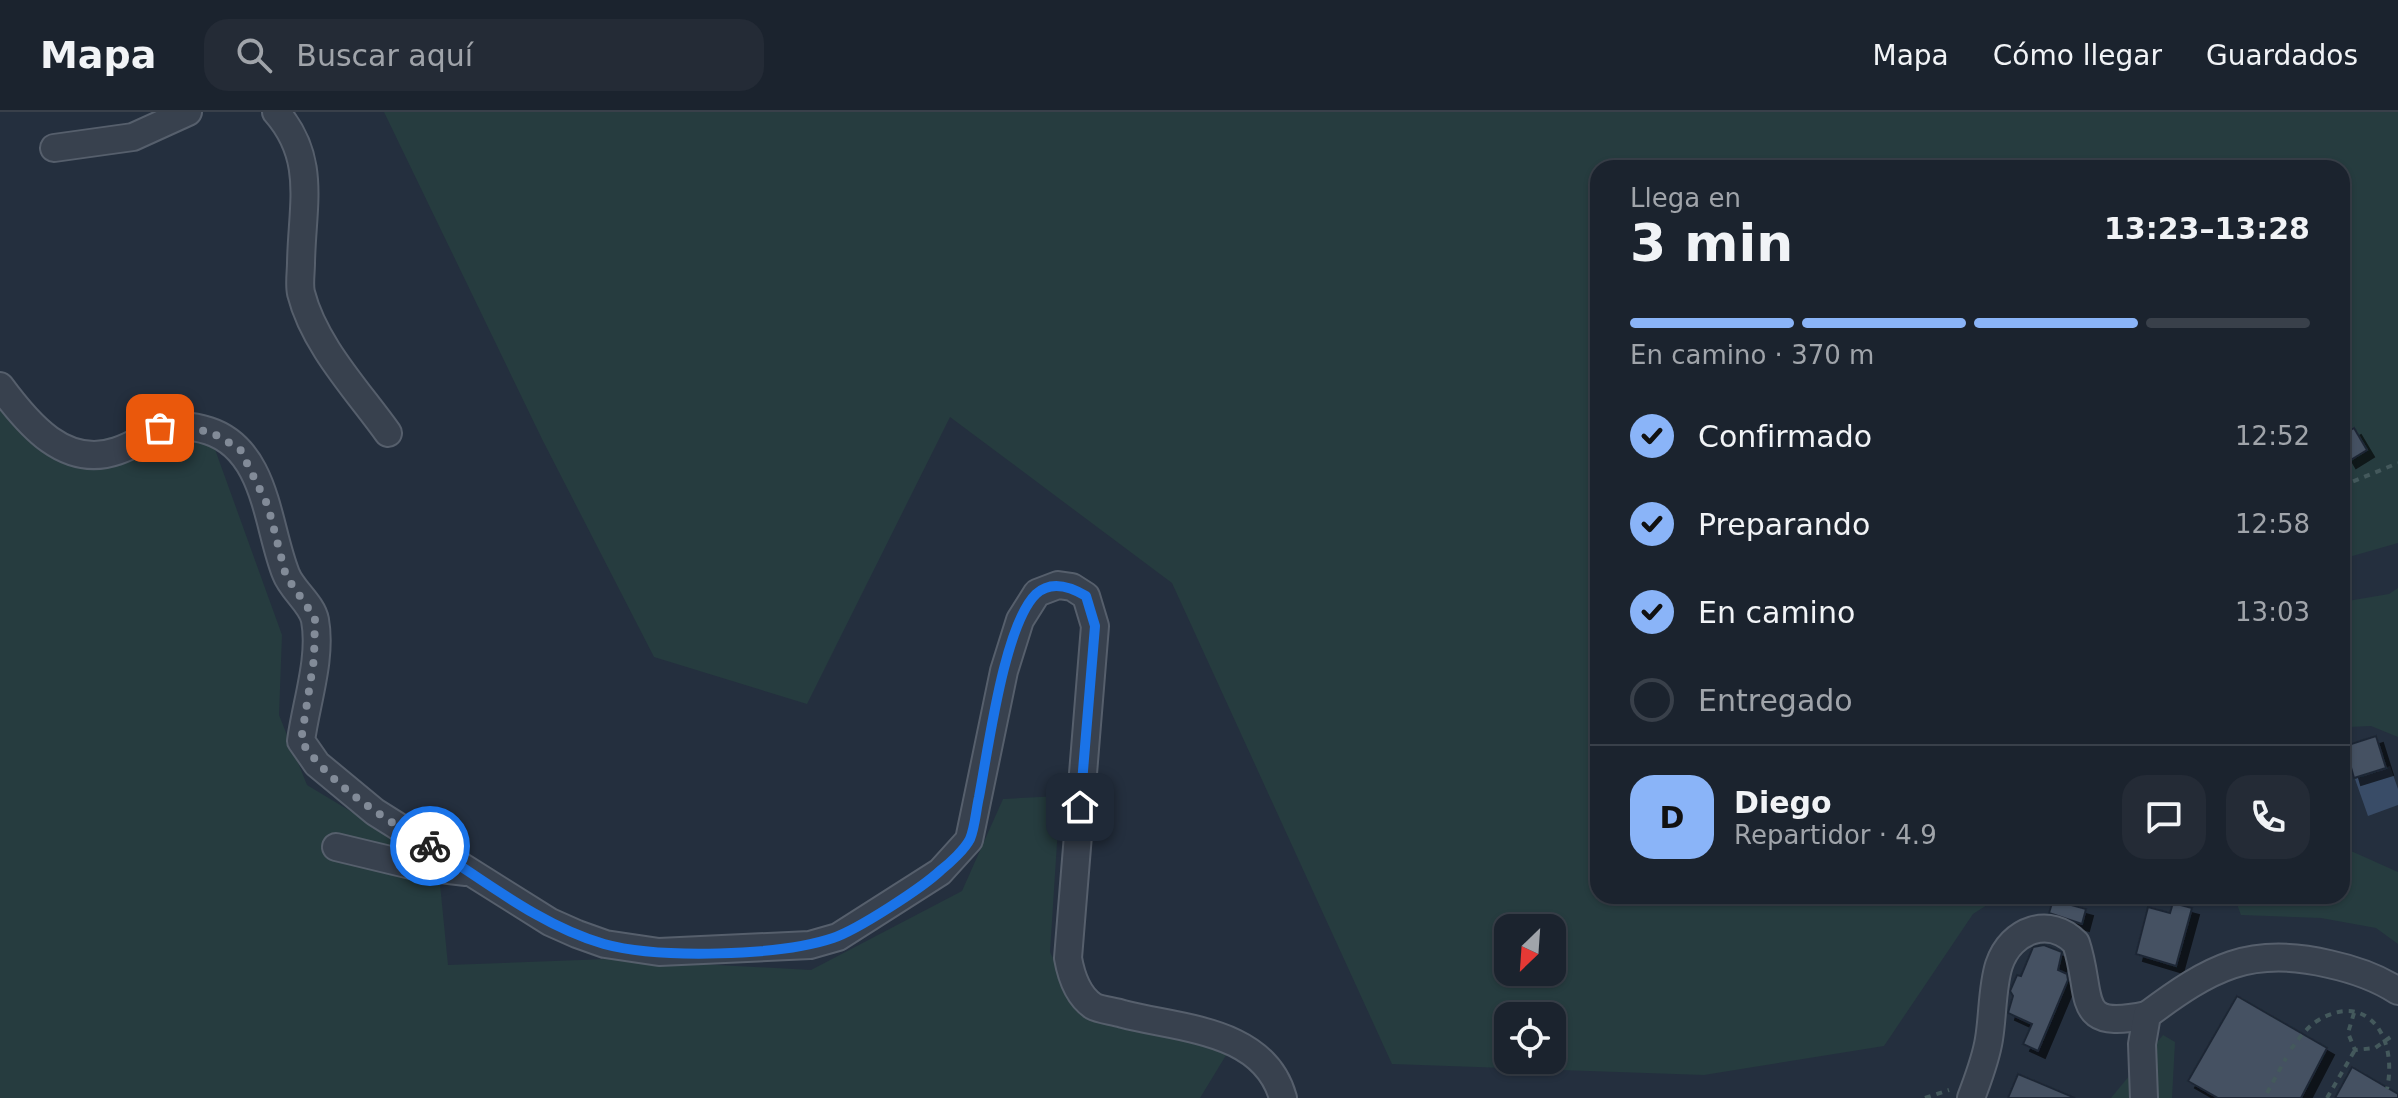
<!DOCTYPE html>
<html lang="es">
<meta charset="utf-8">
<style>
body{margin:0;font-family:"DejaVu Sans",sans-serif;background:#242b36;color:#f1f3f6;height:100vh;display:flex;flex-direction:column;font-size:30px;white-space:nowrap}
*{box-sizing:border-box;margin:0}
p{font-size:26px;color:#a0a4aa}
.icon{flex:none;width:44px;height:44px;fill:none;stroke:currentColor;stroke-width:2;stroke-linecap:round;stroke-linejoin:round}
.map{position:relative;flex:1;overflow:hidden}
.sheet{position:absolute;left:1590px;top:48px;width:760px;height:744px;display:flex;flex-direction:column;background:#1b232e;border-radius:24px;box-shadow:0 2px 6px #0004,0 0 0 2px #39404a}
.sheet>*{flex:none}
.needle{width:52px;rotate:205deg}
.fabs{position:absolute;left:1494px;top:802px;display:grid;gap:16px}
.fabs a{display:grid;place-items:center;width:72px;height:72px;border-radius:16px;background:#1b232e;box-shadow:0 2px 6px #0004,0 0 0 2px #39404a;font-size:40px}
.pin{position:absolute;display:grid;place-items:center;width:68px;height:68px;color:#fff;margin:-34px;border-radius:16px;box-shadow:0 4px 12px #0006}
.courier{position:absolute;display:grid;place-items:center;width:80px;height:80px;margin:-40px;border:6px solid #1a73e8;border-radius:50%;background:#fff;color:#222;box-shadow:0 2px 10px #0007}
.overview em{font-style:normal;font-weight:600}
.overview div{display:flex;flex-direction:column-reverse}
.overview{display:flex;align-items:center;justify-content:space-between;height:136px;padding:0 40px}
h1{font-size:52px;font-weight:600;line-height:60px}
.bar{display:grid;grid-template-columns:repeat(4,1fr);gap:12px 8px;align-content:center;height:96px;padding:0 40px}
.bar i{height:10px;border-radius:6px;background:#39404a}
.bar .active{background:#8ab4f8}
.bar p{grid-column:span 4}
.line{display:flex;align-items:center;gap:20px;padding:0 40px;border-top:2px solid #39404a}
.line div{flex:1}
.round{display:grid;place-items:center;flex:none;width:84px;height:84px;border-radius:24px;background:#242b36}
ol{padding:0 40px;list-style:none}
li{display:flex;align-items:center;gap:24px;height:88px}
li p{margin-inline-start:auto}
li .icon{padding:8px;border-radius:50%;background:#8ab4f8;color:#111;stroke-width:4}
li:last-child{color:#a0a4aa}
li i{width:44px;height:44px;border:4px solid #39404a;border-radius:50%}
header{display:flex;align-items:center;gap:48px;box-sizing:border-box;height:112px;padding:0 40px;background:#1b232e;border-bottom:2px solid #39404a}
header strong{font-size:38px}
nav{display:flex;gap:44px;margin-inline-start:auto;font-size:28px}
.search{width:560px;height:72px;background:#242b36;display:flex;align-items:center;gap:20px;box-sizing:border-box;padding:0 28px;border-radius:24px;color:#a0a4aa;font-size:30px}
.map>svg:first-child{display:block}
.green{fill:#263c3f;fill-rule:evenodd}
.water{fill:#394c67}
.building{fill:#455162;stroke:#1f2835;stroke-width:2;filter:url(#shadow)}
.lines{fill:none;stroke-linecap:round;stroke-linejoin:round}
.minor-casing{stroke:#565f6c;stroke-width:30}
.path{stroke:#44595c;stroke-width:4;stroke-dasharray:6 6;stroke-linecap:butt}
.minor{stroke:#38414e;stroke-width:26}
.done{stroke:#828b98;stroke-width:8;stroke-dasharray:0 14.4}
.route{stroke:#1a73e8;stroke-width:10}
</style>
<header>
<strong>Mapa</strong>
<div class="search"><svg class="icon" aria-label="search" viewBox="0 0 24 24"><circle cx="10" cy="10" r="6"/><path d="M15 15l6 6"/></svg>Buscar aquí</div>
<nav><a>Mapa</a><a>Cómo llegar</a><a>Guardados</a></nav>
</header>
<div class="map">
<svg width="2398" height="986" viewBox="0 0 2398 986">
<defs>
<filter id="shadow"><feDropShadow dx="7" dy="7" stdDeviation="0" flood-color="#0009"/></filter>
</defs>
<rect width="100%" height="100%" fill="#242f3e"/>
<g class="green">
<path d="M 384,0 L 2398,0 L 2398,431 L 2342,447 L 2342,56 L 1598,56 L 1598,784 L 2001,784 L 1973,802 L 1884,934 L 1704,963 L 1392,952 L 1172,471 L 950,305 L 807,592 L 654,545 L 542,327 ZM 1508,816 L 1552,816 L 1552,860 L 1508,860 ZM 1508,904 L 1552,904 L 1552,948 L 1508,948 Z"/>
<polygon points="0,294 78,333 172,310 212,329 282,523 279,603 307,673 438,752 448,853 607,847 811,858 962,779 1003,687 1060,684 1050,840 1076,896 1228,940 1200,986 0,986"/>
<polygon points="2398,476 2398,625 2371,614 2348,615 2342,624 2342,490 2389,482"/>
<polygon points="2342,735 2398,760 2398,832 2376,816 2321,806 2241,803 2234,784 2342,784"/>
<polygon points="2163,923 2175,930 2172,986 2111,986"/>
</g>
<polygon class="water" points="2390,654 2398,677 2398,693 2368,704 2355,667"/>
<g class="building">
<polygon points="2354,316 2367,338 2349,349 2342,337 2342,323"/>
<polygon points="2376,624 2386,656 2354,666 2345,634"/>
<polygon points="2053,788 2086,797 2082,812 2049,801"/>
<polygon points="2173,791 2192,796 2176,854 2136,842 2148,795 2170,801"/>
<polygon points="2044,833 2062,840 2058,858 2067,862 2068,868 2038,939 2023,932 2032,912 2008,901 2013,884 2010,879 2017,863 2021,864 2033,835"/>
<polygon points="2237,884 2327,936 2301,986 2218,986 2188,969"/>
<polygon points="2352,955 2398,982 2398,986 2335,986"/>
<polygon points="2018,962 2075,986 2008,986"/>
</g>
<g class="lines">
<defs>
<g id="minor">
<path d="M 276,0 C 317,47 302,93 301,151 C 301,160 299,172 301,181 C 314,233 358,279 388,321"/>
<polyline points="54,36 133,25 188,0"/>
<path d="M 0,274 C 28,312 65,357 117,339 C 151,327 167,305 209,319 C 267,338 267,415 286,462 C 292,478 312,492 315,508 C 322,546 306,591 301,629 L 317,652 L 375,700 L 550,810 L 577,822 L 605,832 L 659,840 L 810,833 L 838,825 L 940,760 L 969,728 L 1004,559 L 1020,508 L 1037,481 L 1058,473 L 1072,475 L 1086,484 L 1095,514 L 1068,846 C 1071,863 1077,883 1093,894 C 1100,898 1114,899 1123,902 C 1180,917 1264,917 1283,986"/>
<polyline points="336,735 415,754 466,760"/>
<path d="M 1971,986 C 1978,967 1986,947 1989,927 C 1993,903 1992,875 1999,853 C 2011,817 2050,804 2076,831 C 2094,885 2072,919 2147,903"/>
<path d="M 2144,986 L 2142,932 L 2147,903 C 2210,856 2250,833 2329,852 C 2352,857 2378,866 2398,879"/>
</g>
</defs>
<use href="#minor" class="minor-casing"/>
<g class="path">
<polyline points="2342,374 2398,351"/>
<polyline points="2354,901 2348,921 2355,938 2375,936 2392,924"/>
<path d="M 2291,937 C 2298,928 2306,916 2317,909 C 2367,878 2398,925 2387,977"/>
<polyline points="2267,981 2286,946"/>
<polyline points="1925,986 1949,978"/>
<polyline points="2327,986 2355,938"/>
</g>
<use href="#minor" class="minor"/>
</g>
<g class="lines">
<path class="done" d="M 160,316 L 209,319 L 240,337 L 268,394 L 286,464 L 315,506 L 314,547 L 301,629 C 332,675 383,705 430,734"/>
<path class="route" d="M 430,734 C 485,769 541,814 604,832 C 659,847 780,844 833,826 C 857,818 922,776 941,758 C 950,751 965,737 970,727 C 975,715 976,698 979,685 C 988,639 1004,513 1036,482 C 1051,468 1071,475 1086,484 L 1095,514 L 1080,695"/>
</g>
</svg>
<div class="fabs">
<a><svg class="needle" viewBox="-14 -14 28 28"><path d="M0-13l5 13h-10z" fill="#e53935"/><path d="M0 13l5-13h-10z" fill="#a0a4aa"/></svg></a>
<a><svg class="icon" aria-label="locate" viewBox="0 0 24 24"><circle cx="12" cy="12" r="6"/><path d="M12 2v4M12 18v4M2 12h4M18 12h4"/></svg></a>
</div>
<div class="pin" style="left:160px;top:316px;background:#ea580c"><svg class="icon" aria-label="bag" viewBox="0 0 24 24"><path d="M5 8h14l-1 12H6zM9 8a3 3 0 0 1 6 0"/></svg></div>
<div class="pin" style="left:1080px;top:695px;background:#1f2937"><svg class="icon" aria-label="home" viewBox="0 0 24 24"><path d="M3 11l9-7 9 7M6 9v11h12V9"/></svg></div>
<div class="courier" style="left:430px;top:734px"><svg class="icon" aria-label="bike" viewBox="0 0 24 24"><circle cx="6" cy="16" r="4"/><circle cx="18" cy="16" r="4"/><path d="M6 16l4-8h5l3 8M10 8l3 8H6M13 5h3"/></svg></div>
<section class="sheet">
<div class="overview"><div><h1>3 min</h1><p>Llega en</p></div><em>13:23–13:28</em></div>
<div class="bar"><i class="active"></i><i class="active"></i><i class="active"></i><i></i><p>En camino · 370 m</p></div>
<ol>
<li><svg class="icon" aria-label="check" viewBox="0 0 24 24"><path d="M5 12l5 5 9-10"/></svg>Confirmado<p>12:52</p></li>
<li><svg class="icon" aria-label="check" viewBox="0 0 24 24"><path d="M5 12l5 5 9-10"/></svg>Preparando<p>12:58</p></li>
<li><svg class="icon" aria-label="check" viewBox="0 0 24 24"><path d="M5 12l5 5 9-10"/></svg>En camino<p>13:03</p></li>
<li><i></i>Entregado</li>
</ol>
<div class="line" style="height:144px"><b class="round" style="background:#8ab4f8;color:#111">D</b><div><b>Diego</b><p>Repartidor · 4.9</p></div><a class="round"><svg class="icon" aria-label="chat" viewBox="0 0 24 24"><path d="M4 5h16v11H9l-5 4z"/></svg></a><a class="round"><svg class="icon" aria-label="phone" viewBox="0 0 24 24"><path d="M5 4h4l2 5-3 2q2 4 5 5l2-3 5 2v4C11 20 4 13 5 4z"/></svg></a></div>
</section>
</div>
